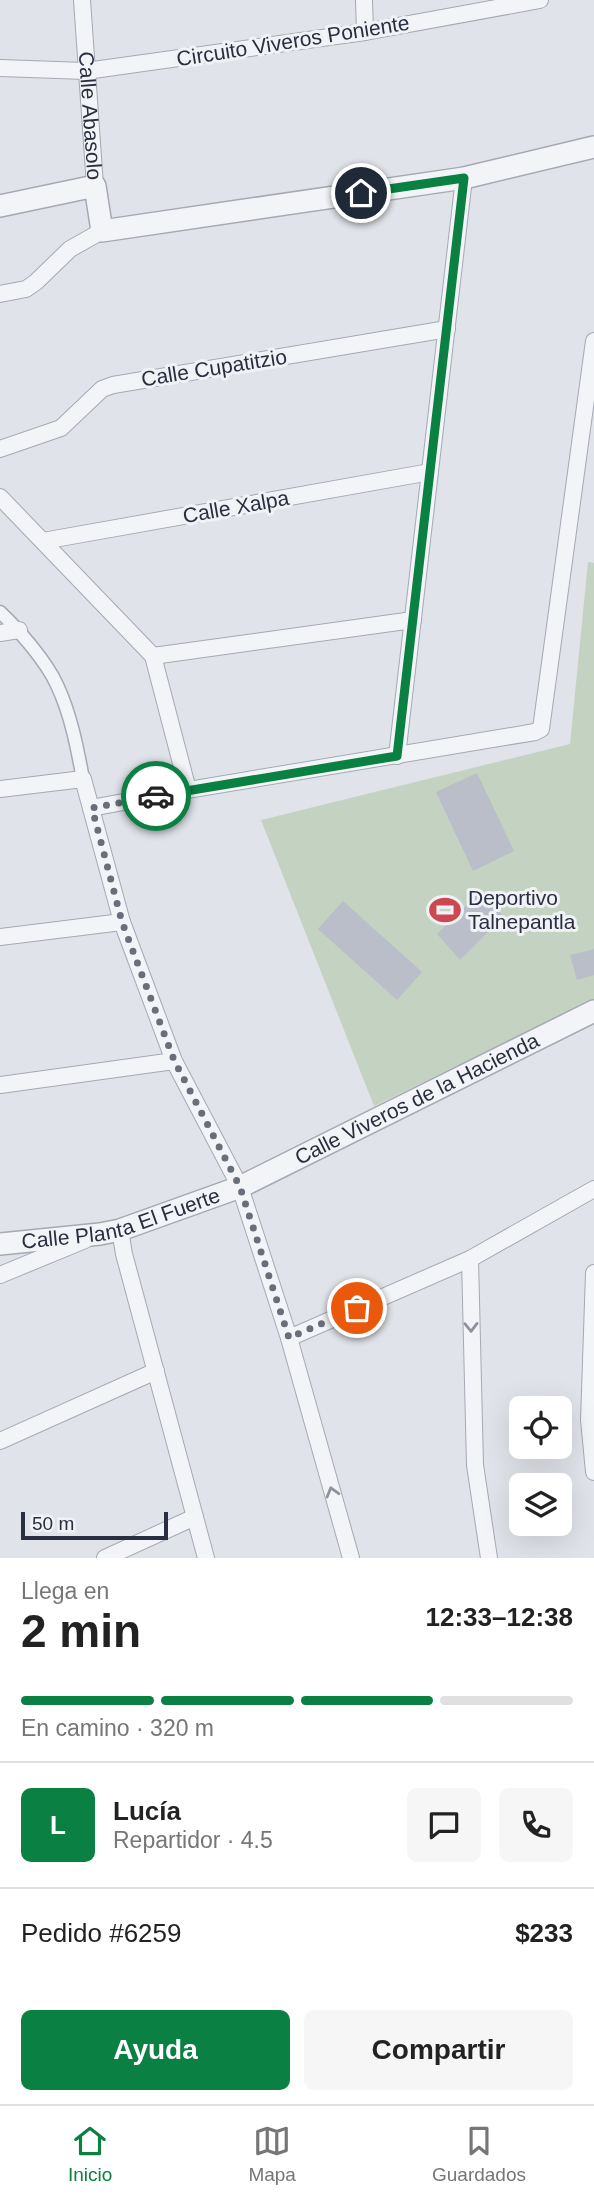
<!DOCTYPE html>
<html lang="es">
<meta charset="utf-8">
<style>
body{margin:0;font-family:Helvetica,sans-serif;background:#f6f6f6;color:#222;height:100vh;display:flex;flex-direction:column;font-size:26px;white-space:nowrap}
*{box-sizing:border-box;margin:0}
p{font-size:23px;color:#767676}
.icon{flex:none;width:38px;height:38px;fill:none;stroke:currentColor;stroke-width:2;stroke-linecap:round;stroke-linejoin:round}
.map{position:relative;height:1558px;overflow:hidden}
.sheet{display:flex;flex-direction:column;background:#fff;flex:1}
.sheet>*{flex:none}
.buttons{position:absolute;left:509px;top:1396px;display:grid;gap:14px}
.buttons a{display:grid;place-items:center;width:63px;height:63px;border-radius:10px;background:#fff;box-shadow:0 7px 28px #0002;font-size:35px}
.scale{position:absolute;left:21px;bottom:18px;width:147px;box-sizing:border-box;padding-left:7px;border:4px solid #292f40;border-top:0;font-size:19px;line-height:24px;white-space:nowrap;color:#292f40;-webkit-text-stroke:5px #f0f2f6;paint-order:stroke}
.pin{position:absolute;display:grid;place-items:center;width:60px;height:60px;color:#fff;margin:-30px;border:4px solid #fff;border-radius:50%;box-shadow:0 2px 7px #0007}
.courier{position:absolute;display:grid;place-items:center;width:70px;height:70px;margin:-35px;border:5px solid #0b8043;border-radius:50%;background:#fff;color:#222;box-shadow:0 2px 9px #0007}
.summary em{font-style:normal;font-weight:600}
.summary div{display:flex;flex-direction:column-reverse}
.summary{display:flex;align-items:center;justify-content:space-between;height:119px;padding:0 21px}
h1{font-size:46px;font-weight:600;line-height:52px}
.bar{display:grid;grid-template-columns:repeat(4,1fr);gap:10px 7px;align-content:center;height:84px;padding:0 21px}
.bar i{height:9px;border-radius:5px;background:#e0e0e0}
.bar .on{background:#0b8043}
.bar p{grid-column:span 4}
.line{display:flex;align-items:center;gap:18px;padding:0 21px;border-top:2px solid #e0e0e0}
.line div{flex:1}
.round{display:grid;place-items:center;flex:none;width:74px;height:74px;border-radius:10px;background:#f6f6f6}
.button{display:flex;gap:14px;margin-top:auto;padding:14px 21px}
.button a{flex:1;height:80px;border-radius:10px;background:#0b8043;color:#fff;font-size:28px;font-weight:600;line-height:80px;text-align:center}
.button a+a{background:#f6f6f6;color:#222}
.dock{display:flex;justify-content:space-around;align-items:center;height:98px;border-top:2px solid #e0e0e0;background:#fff;font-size:19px;color:#767676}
.dock a{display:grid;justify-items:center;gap:4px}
.dock .on{color:#0b8043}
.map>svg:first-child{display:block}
.green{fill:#c4d2c1}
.building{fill:#babec8}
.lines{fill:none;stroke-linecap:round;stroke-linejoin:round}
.pedestrian-casing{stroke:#a5a9b3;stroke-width:15}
.minor-casing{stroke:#a5a9b3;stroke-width:18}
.tertiary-casing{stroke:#a5a9b3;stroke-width:24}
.pedestrian{stroke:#f3f4f7;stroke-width:12}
.minor{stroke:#f3f4f7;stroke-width:16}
.tertiary{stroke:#f3f4f7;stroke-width:21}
.oneway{stroke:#8e929c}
.done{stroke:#696e7b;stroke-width:7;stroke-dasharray:0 12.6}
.route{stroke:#0b8043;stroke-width:9}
.labels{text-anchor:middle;stroke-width:6;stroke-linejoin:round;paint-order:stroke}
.street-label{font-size:21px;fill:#292f40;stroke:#f0f2f6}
.poi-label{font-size:21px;fill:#292f40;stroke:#f0f2f6;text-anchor:start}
</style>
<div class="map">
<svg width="594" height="1558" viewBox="0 0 594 1558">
<rect width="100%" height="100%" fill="#e0e3e9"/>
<polygon class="green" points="588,562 594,563 594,1000 374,1106 261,820 570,744"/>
<g class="building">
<polygon points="477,773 514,851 473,871 436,792"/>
<polygon points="478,894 504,916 460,960 437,934"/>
<polygon points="343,901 422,972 397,1000 318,929"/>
<polygon points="594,949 594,975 577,980 570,955"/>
</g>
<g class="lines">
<defs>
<path id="pedestrian" d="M 0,612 C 19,630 46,661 57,685 C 71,715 77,747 83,779"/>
<g id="minor">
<path id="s1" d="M 82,0 L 95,186"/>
<polyline points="364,0 365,32"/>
<polyline points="0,68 86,71 365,32 540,0"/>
<polyline points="0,294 26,289 36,282 70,249 102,231"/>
<polyline points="0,449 61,428 102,389 113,385 447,329"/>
<polyline points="0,497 153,656 188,790"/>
<polyline points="43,541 430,472"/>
<polyline points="0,633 19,630"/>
<polyline points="153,656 413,620"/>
<polyline points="397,756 464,178"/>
<polyline points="0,789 83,779 122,922 174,1061 240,1187 289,1338 351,1558"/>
<polyline points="91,808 188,790 535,732 541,729 594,341"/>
<polyline points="0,937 122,922"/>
<polyline points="0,1085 174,1061"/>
<polyline points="120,1230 124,1254 206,1558"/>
<polyline points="470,1259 475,1465 489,1558"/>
<polyline points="594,1273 589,1420 594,1472"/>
<polyline points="0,1275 85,1240"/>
<polyline points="289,1338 470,1259 594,1189"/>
<polyline points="0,1441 156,1371"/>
<polyline points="105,1558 195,1517"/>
</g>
<g id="tertiary">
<polyline points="0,206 95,186 102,231 464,178 594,147"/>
<path id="s2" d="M 0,1244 L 100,1234 L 120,1230 L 240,1187 L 594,1011"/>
</g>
</defs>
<use href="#pedestrian" class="pedestrian-casing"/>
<use href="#minor" class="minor-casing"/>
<use href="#tertiary" class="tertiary-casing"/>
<use href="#pedestrian" class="pedestrian"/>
<use href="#minor" class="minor"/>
<use href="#tertiary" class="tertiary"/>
</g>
<defs><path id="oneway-chevron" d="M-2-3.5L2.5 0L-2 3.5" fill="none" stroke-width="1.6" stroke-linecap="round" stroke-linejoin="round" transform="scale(1.75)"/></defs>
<g class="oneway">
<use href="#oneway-chevron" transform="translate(471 1327) rotate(89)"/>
<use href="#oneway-chevron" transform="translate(332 1492) rotate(-106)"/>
</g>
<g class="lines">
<polyline class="done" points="156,796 92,808 122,922 174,1060 240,1187 289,1338 357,1308"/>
<polyline class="route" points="156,796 397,756 464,178 361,193"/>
</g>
<defs>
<symbol id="stadium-bare" viewBox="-9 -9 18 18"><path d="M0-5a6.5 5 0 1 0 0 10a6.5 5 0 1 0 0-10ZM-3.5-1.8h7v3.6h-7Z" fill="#cb4850" stroke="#f0f2f6" stroke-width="2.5" paint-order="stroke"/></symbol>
</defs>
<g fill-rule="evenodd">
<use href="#stadium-bare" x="423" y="888" width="44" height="44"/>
</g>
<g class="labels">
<g class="street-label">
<text transform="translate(293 41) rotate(-9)" y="7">Circuito Viveros Poniente</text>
<text dy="7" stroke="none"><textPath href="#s1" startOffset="116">Calle Abasolo</textPath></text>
<text transform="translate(214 368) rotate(-9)" y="7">Calle Cupatitzio</text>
<text transform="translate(236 507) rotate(-10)" y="7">Calle Xalpa</text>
<text dy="7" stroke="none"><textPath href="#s2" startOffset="446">Calle Viveros de la Hacienda</textPath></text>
<text dy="7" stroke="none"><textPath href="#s2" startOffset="124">Calle Planta El Fuerte</textPath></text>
</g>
<g class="poi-label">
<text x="468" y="905">Deportivo<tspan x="468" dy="24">Talnepantla</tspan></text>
</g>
</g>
</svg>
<div class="buttons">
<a><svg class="icon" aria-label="locate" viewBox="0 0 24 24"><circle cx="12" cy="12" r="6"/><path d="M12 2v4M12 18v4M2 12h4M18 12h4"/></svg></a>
<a><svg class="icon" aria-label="layers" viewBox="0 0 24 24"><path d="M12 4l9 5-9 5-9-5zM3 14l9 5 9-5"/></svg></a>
</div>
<div class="scale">50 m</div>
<div class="pin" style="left:357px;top:1308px;background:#ea580c"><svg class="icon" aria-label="bag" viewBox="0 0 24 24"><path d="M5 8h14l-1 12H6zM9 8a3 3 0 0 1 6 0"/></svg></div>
<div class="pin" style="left:361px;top:193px;background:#1f2937"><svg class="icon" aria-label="home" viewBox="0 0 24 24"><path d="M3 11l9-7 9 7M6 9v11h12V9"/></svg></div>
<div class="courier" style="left:156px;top:796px"><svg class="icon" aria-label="car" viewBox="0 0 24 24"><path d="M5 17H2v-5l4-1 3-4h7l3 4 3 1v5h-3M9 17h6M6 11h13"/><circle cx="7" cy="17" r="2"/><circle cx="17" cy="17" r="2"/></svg></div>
</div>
<section class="sheet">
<div class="summary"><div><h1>2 min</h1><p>Llega en</p></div><em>12:33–12:38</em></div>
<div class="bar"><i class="on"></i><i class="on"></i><i class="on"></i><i></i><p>En camino · 320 m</p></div>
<div class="line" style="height:126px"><b class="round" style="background:#0b8043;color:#fff">L</b><div><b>Lucía</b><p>Repartidor · 4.5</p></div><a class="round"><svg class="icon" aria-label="chat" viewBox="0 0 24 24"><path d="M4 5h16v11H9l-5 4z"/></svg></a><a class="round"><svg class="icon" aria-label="phone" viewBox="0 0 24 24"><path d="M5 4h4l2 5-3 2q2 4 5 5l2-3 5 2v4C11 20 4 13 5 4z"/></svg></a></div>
<div class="line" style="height:91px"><div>Pedido #6259</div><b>$233</b></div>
<div class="button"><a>Ayuda</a><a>Compartir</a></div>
</section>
<nav class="dock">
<a class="on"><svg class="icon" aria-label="home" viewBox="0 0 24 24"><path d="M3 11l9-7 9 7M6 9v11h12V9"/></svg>Inicio</a>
<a><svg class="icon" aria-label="map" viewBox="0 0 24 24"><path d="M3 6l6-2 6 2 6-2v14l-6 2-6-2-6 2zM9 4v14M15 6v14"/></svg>Mapa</a>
<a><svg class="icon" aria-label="saved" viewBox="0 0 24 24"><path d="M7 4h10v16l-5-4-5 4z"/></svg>Guardados</a>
</nav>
